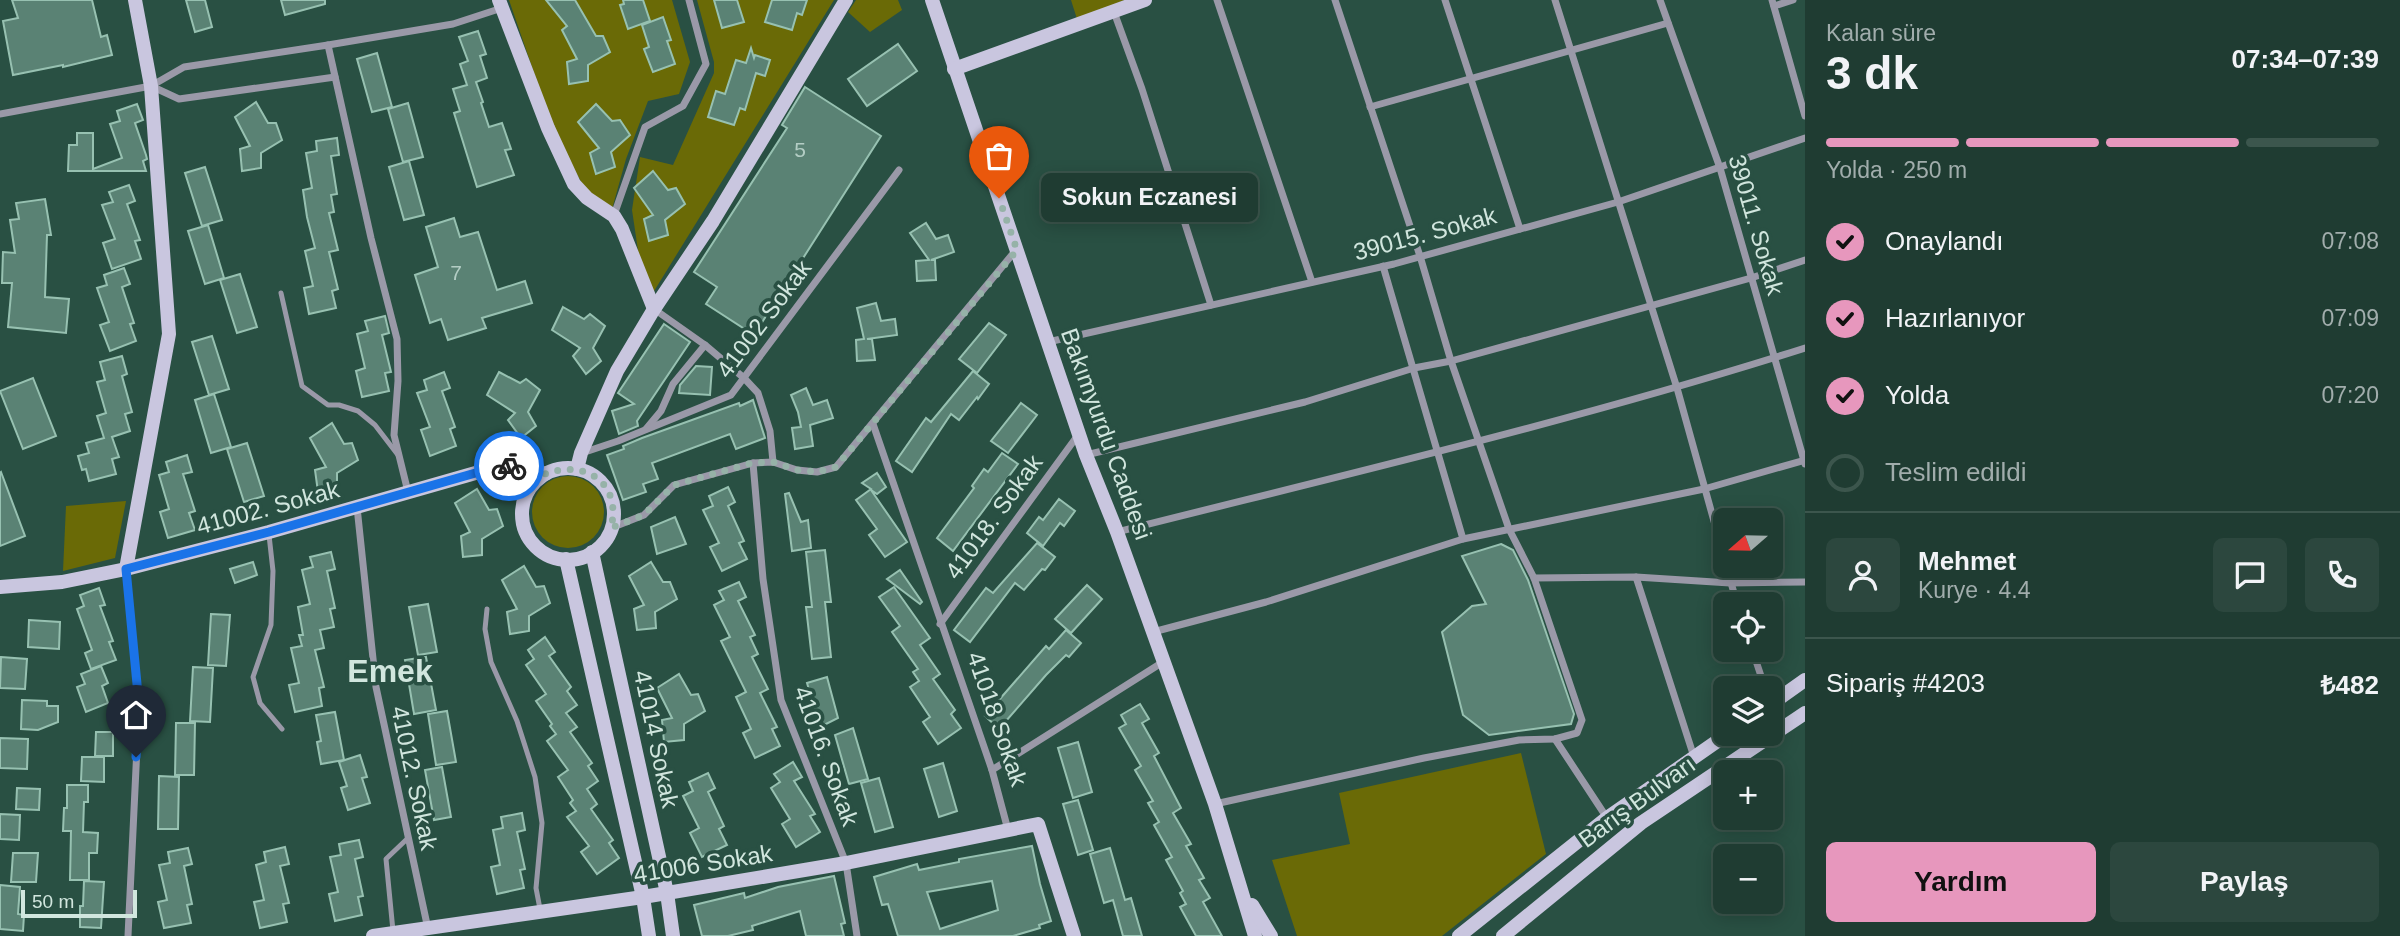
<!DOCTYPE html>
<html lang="tr">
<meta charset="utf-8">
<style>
body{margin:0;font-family:Arial,sans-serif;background:#2c473e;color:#f1f3f6;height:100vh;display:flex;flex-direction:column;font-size:26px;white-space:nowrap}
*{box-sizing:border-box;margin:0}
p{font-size:23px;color:#a1adac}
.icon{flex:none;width:38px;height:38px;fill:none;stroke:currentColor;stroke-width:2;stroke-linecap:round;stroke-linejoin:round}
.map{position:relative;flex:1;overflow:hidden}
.drawer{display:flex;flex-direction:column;background:#1f3c32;width:595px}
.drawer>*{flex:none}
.needle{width:46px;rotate:250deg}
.fabs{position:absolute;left:1713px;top:508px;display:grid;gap:14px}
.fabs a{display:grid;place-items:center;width:70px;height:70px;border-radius:10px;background:#1f3c32;box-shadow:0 4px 18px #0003,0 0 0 2px #3c564d;font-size:35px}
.scale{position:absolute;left:21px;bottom:18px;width:116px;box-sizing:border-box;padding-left:7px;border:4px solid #d1e6de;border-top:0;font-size:19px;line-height:24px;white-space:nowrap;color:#d1e6de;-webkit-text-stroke:5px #295043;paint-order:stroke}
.pin{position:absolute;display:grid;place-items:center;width:60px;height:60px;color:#fff;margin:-72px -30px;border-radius:50% 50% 50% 0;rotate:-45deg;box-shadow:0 0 7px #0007}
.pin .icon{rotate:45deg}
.courier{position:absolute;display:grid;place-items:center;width:70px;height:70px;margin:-35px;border:5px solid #1a73e8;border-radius:50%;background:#fff;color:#222;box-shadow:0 2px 9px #0007}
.bubble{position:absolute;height:49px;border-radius:10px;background:#1f3c32;box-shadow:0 4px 18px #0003,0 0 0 2px #3c564d;font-size:23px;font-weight:600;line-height:49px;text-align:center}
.overview em{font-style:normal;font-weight:600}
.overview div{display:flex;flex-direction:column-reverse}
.overview{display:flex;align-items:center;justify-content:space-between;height:119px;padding:0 21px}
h1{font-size:46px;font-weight:600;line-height:52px}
.bar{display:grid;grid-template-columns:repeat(4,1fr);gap:10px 7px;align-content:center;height:84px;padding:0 21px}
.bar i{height:9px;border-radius:5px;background:#3c564d}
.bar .current{background:#e797bd}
.bar p{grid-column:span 4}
.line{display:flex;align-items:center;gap:18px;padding:0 21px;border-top:2px solid #3c564d}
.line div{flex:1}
.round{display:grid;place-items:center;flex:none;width:74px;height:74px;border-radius:10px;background:#2c473e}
ol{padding:0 21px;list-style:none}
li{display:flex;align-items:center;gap:21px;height:77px}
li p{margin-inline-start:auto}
li .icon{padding:7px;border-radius:50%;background:#e797bd;color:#111;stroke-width:4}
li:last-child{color:#a1adac}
li i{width:38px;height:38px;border:4px solid #3c564d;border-radius:50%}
.primary-button{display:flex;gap:14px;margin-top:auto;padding:14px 21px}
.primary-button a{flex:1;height:80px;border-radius:10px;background:#e797bd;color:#111;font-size:28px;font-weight:600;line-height:80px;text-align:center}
.primary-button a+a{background:#2c473e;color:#f1f3f6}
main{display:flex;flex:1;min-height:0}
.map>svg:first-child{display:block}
.green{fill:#6a6a06}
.building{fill:#5a8274;stroke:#97c1b1;stroke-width:2;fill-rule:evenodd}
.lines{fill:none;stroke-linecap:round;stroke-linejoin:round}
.lane{stroke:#9a99a8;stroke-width:5}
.street{stroke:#9a99a8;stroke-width:7}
.secondary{stroke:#c9c6df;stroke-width:14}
.done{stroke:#96b2a8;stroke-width:7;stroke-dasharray:0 12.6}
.route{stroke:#1a73e8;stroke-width:9}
.labels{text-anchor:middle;stroke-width:7;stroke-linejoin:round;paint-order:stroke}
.number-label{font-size:21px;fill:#b3cdc4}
.street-label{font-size:24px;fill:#d1e6de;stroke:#295043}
.district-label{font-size:32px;font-weight:bold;fill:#d1e6de;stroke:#295043}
</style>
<main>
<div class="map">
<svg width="1805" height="936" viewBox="0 0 1805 936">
<rect width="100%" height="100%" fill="#295043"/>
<g class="green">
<polygon points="509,0 672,0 690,62 679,94 648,101 626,159 612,209 586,191 554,131"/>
<polygon points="697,0 834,0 651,296 639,257 632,210 640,157 673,165 714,73 714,62"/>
<polygon points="856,0 898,0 902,10 870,32 848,12"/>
<polygon points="1071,0 1125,0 1077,19"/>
<circle cx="568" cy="512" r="36"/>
<polygon points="126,501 115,558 63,571 66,506"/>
<polygon points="1521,753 1546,854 1442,936 1297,936 1272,860 1350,844 1339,793"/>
</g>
<g class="building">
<polygon points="12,0 92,0 101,37 107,35 112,55 63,67 63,65 13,75 3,21 18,18"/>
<polygon points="186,0 205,0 212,27 195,32"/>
<polygon points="281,0 325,0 325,4 285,15"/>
<polygon points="546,0 575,0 596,36 603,36 610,52 588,65 588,81 569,84 567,62 577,59 562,30 567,26"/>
<polygon points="623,0 643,0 650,21 628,29 620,5 624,4"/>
<polygon points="714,0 737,0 744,22 722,28"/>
<polygon points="772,0 807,0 802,15 797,13 792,30 765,22"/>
<polygon points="663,17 671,40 667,41 675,64 653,72 644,49 649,47 642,25"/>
<polygon points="478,31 486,54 480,56 487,78 476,82 483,102 481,103 489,127 502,123 511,149 505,150 514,175 477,187 454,113 460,111 453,89 467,85 460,64 468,61 459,37"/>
<polygon points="898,44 917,71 867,106 848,79"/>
<polygon points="751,48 754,58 755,55 770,60 765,76 756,73 745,110 740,108 734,125 708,117 716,91 725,94 736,60 746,63"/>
<polygon points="377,53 392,107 372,112 357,59"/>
<polygon points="805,87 881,136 754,335 706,304 717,287 694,272 787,128 782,125"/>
<polygon points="256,102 268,123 276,123 282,140 261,153 261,168 242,171 240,149 250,146 235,117"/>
<polygon points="408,103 423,157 403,162 388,109"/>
<polygon points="137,104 143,120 135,123 146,155 147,159 143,161 146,171 68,171 69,145 77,145 77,133 93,133 93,169 122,158 110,124 120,121 117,111"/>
<polygon points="596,104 612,121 620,120 630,135 611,152 615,167 596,174 590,153 599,148 578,122"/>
<polygon points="337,138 339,155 331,156 337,194 331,195 334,212 329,213 338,250 329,252 338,289 332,291 336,308 309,314 304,288 313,286 305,251 315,248 307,217 303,190 312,188 306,153 317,151 316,141"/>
<polygon points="409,161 424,215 404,220 389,167"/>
<polygon points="205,167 222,220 202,226 185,173"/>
<polygon points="653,171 668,190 676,188 685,204 665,220 668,235 649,241 644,219 653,215 634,188"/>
<polygon points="129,185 135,201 127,204 140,240 135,241 141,259 112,269 103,243 115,239 102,205 113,202 109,192"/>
<polygon points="45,199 51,235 47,235 45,297 69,299 66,333 8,327 12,283 2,283 3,252 15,253 10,220 19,219 16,203"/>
<polygon points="454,218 460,237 478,232 497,290 525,281 532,303 482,318 486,328 448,340 441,319 430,323 415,275 438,267 426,227"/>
<polygon points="926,223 936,239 948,235 954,252 931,260 935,260 936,280 917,281 916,261 929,260 910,233"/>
<polygon points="208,225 224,278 205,284 188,231"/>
<polygon points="124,268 130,284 122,287 134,323 130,324 136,341 110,351 100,325 109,322 97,288 107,285 104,275"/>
<polygon points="240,274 257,327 237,333 220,280"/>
<polygon points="876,303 881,321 895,319 897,335 867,339 872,339 875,360 857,361 856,340 864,339 857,308"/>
<polygon points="563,307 584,319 590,314 605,326 593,348 601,361 586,374 573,356 580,348 552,330"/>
<polygon points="385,316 389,333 382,335 391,372 385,373 389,391 362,397 356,371 365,368 357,334 368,331 365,321"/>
<polygon points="989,323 1006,335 977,373 959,359"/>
<polygon points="664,324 690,342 637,421 638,426 619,434 612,411 634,404 618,393"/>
<polygon points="212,336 229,389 209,395 192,342"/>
<polygon points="122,356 127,374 122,376 132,412 125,414 130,431 112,437 119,457 112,459 116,474 89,481 86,469 82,470 78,456 89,453 86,443 104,438 97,416 106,413 97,382 105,380 100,362"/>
<polygon points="696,366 712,367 710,395 679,393 680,385"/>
<polygon points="973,371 989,384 978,399 977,397 959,420 951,414 912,472 896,461 926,418 931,422"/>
<polygon points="444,372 450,388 442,391 455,427 450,429 456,446 430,456 421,430 430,427 417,393 427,390 424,380"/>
<polygon points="499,372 520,383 526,379 540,390 528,412 536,426 521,438 508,420 515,413 487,395"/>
<polygon points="33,378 56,436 23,449 0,391"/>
<polygon points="806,388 813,405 827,400 833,418 810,425 813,446 795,449 792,428 801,427 798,412 791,395"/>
<polygon points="214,394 231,447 211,453 195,400"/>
<polygon points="753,400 765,438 736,449 730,434 652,463 658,479 643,484 646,492 623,500 607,455 624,449 623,446 642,438 739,403 740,406"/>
<polygon points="1021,403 1037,415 1008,453 991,441"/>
<polygon points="332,423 344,444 352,443 358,460 337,473 337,489 318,492 315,470 326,467 310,438"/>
<polygon points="247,443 264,496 244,502 227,449"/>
<polygon points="1002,453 1018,464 953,551 937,538 974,488 972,486 984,469 988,472"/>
<polygon points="187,455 192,472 183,474 195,511 189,513 195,530 168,538 160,512 169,509 159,475 169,472 166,462"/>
<polygon points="1,472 25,536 0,546 0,473"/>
<polygon points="877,473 886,487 877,494 871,490 907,542 885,557 869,535 877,529 856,500 871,489 862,483"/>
<polygon points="728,487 735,502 728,506 744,541 739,543 747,559 722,571 710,547 719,543 703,510 713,506 709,496"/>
<polygon points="477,489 489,510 497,509 503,526 482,539 482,555 463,557 461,536 470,532 455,503"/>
<polygon points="789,493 801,522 808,520 811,548 792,551 785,494"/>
<polygon points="1059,499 1075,511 1064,526 1060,523 1043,546 1027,533 1039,517 1043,520"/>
<polygon points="675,517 686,544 657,554 651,527"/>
<polygon points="1037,543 1055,557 1045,570 1042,569 1024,590 1015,583 970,642 954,630 986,588 993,593"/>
<polygon points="1501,544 1513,550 1528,580 1574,714 1571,724 1489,735 1463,715 1442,632 1472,606 1486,604 1462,556"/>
<polygon points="825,550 831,602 825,602 831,657 812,659 806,607 812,607 806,552"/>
<polygon points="331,552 335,569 327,571 335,608 330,609 334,627 320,630 324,648 315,650 324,687 319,688 322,706 295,712 289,685 299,683 291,648 302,646 299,635 303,635 298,607 310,604 302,570 313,567 310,557"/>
<polygon points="253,562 257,575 235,583 230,569"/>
<polygon points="651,562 663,582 670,582 677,599 655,612 656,628 637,630 634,609 644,605 629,576"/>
<polygon points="524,566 536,587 544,586 550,603 529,616 529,631 510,634 507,612 517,609 502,580"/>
<polygon points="900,570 922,602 920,604 887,579"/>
<polygon points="739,582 746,597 738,601 755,635 750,637 758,654 752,657 768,689 760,693 777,727 772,729 780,746 755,758 743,733 751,729 736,697 746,692 721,641 730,637 714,605 724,600 719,591"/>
<polygon points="1087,585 1102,599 1071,633 1055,619"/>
<polygon points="894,587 930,638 920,645 940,674 933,679 955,710 951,714 961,728 938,744 923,722 930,717 910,687 919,681 913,672 918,669 892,632 900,626 879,597"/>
<polygon points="99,588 105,605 100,606 113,641 109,642 116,660 91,669 85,653 92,650 77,609 84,606 80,595"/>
<polygon points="428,604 437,652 418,655 409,607"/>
<polygon points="211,614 230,615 226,666 208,665"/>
<polygon points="29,620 60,622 59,649 28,647"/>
<polygon points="1066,630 1081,643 1069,657 1066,655 1046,675 999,729 985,716 1046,646 1049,649"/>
<polygon points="545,637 555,652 549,656 571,687 567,691 577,705 566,713 577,727 570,732 592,763 588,766 598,781 587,789 597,804 591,809 613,840 609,843 619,858 597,874 581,852 589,846 567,817 576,811 570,803 573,800 558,777 568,770 547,741 556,734 550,726 552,724 536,701 546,694 526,665 534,659 528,650"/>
<polygon points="1,657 27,659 25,689 0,688"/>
<polygon points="426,657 436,710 414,714 405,660"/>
<polygon points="101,666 108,683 102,686 108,703 86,712 77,687 85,684 81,674"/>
<polygon points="193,667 213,668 210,722 190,721"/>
<polygon points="679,674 691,695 698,694 705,711 684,724 684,740 664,742 662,720 672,718 657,688"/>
<polygon points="827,677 838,718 820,727 807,683"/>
<polygon points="22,700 47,701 47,706 58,706 58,722 38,730 21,729"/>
<polygon points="1140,704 1149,719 1142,723 1159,753 1154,756 1181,808 1173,813 1191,844 1186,846 1204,878 1199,880 1210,898 1203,902 1222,936 1196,936 1180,907 1186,904 1180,893 1183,891 1166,860 1172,857 1154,825 1159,822 1148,803 1153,801 1135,770 1141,766 1119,728 1126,724 1121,715"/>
<polygon points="447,711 456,762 436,765 428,714"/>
<polygon points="335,712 344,760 321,764 317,742 321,741 316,715"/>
<polygon points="176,723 195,723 194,775 175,775"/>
<polygon points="853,728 868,779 849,784 835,735"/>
<polygon points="96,732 113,732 113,756 95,756"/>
<polygon points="0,738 28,739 27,769 0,768"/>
<polygon points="1078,742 1092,792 1073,798 1058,748"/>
<polygon points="360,755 367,777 362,778 370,803 348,810 341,788 347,786 339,762"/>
<polygon points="82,757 104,757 104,782 81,781"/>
<polygon points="793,762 802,777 794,781 815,814 810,816 820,832 796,847 782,824 790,819 771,788 780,782 774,774"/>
<polygon points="943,763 957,811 939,817 924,769"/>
<polygon points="442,767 451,817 434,820 425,770"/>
<polygon points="708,773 715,788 708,792 724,826 719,829 727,845 702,857 690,833 699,828 683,796 693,791 689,782"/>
<polygon points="159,776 179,777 178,829 158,829"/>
<polygon points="879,778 893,827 875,832 861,783"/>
<polygon points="67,785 88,785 88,802 84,802 83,832 98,833 97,853 89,853 89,880 70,880 71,831 63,831 64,808 67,808"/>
<polygon points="17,788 40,789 39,810 16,809"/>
<polygon points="1078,800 1093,850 1078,855 1063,804"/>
<polygon points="522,813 525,830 517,832 525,869 520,870 524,888 497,894 491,867 500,865 493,830 503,828 501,817"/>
<polygon points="0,814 20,815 19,840 0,839"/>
<polygon points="359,840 363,857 355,859 363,896 358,897 362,915 335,921 329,894 338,892 330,857 341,855 339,844"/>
<path d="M 1032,846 L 1040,884 L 1051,921 L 1039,925 L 1040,928 L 1013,936 L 898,936 L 888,904 L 882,905 L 874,877 L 917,864 L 919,870 L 959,862 L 959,859 ZM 992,881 L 998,910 L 940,929 L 927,892 Z"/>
<polygon points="285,847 289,864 280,866 289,903 283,904 287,922 260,928 254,902 264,900 256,865 266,862 264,852"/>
<polygon points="188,848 192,864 184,866 192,904 187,905 191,923 164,928 158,902 167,900 159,865 170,863 168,852"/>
<polygon points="1110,848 1125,900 1131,898 1142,936 1123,936 1113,900 1104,903 1090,854"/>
<polygon points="13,853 38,853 36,882 11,882"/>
<polygon points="834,876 845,923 841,924 844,936 806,936 800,911 752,926 753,930 728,936 702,936 694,905 744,893 745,898 778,887"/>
<polygon points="84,881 104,882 101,928 80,927 80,906 83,906"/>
<polygon points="0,885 20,887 18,914 24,915 23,931 0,929"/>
</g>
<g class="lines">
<g class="lane">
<polyline points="281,293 302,386 328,405 339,405 358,411 375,425 398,455"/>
<polyline points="269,535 273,571 271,625 253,677 260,703 282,729"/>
<polyline points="487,609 485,629 491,662 517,721 535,777 542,823 536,888 540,909"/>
<polyline points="393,931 386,859 407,839"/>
</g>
<g class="street">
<polyline points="1217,0 1312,282"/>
<polyline points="1445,0 1520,229"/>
<polyline points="1555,0 1677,388 1737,604"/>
<polyline points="1660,0 1720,168 1805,464"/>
<polyline points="1772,0 1805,116"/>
<polyline points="1774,6 1793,0"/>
<polyline points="1114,12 1142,89 1211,305"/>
<polyline points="328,45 453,24 502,8"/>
<polyline points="151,86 179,99 335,77"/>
<polyline points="1370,107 1668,23"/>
<polyline points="0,114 151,86 184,67 328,45 371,238 397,339 398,381 394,435 408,492"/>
<polyline points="614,215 645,127 683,106 706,64 689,0"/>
<polyline points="1383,266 1463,539"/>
<polyline points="654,309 705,345 744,378 758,393 770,431 773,462"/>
<polyline points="1048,342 1394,264 1618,202 1805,138"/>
<polyline points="873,424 992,770 1008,830"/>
<polyline points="646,429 661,411 673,384 705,345"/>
<polyline points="582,453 618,441 731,395 899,170"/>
<polyline points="1086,455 1305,402 1414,368 1451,361 1751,278 1805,260"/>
<polyline points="753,463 763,579 781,700 846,863 857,936"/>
<polyline points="357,507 376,687 428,929"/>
<polyline points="611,528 644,515 674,485 753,463 773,462 797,470 817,472 836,467 1016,250"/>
<path d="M 1117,532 C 1347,474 1579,420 1805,348"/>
<polyline points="126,570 139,705 128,936"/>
<polyline points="1636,577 1694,757"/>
<polyline points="1534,578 1636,577 1730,583 1805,582"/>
<polyline points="940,624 1078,435"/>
<polyline points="1153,632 1266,602 1463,539 1704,489 1805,460"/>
<polyline points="1752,649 1765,688"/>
<polyline points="1555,739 1607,818"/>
<polyline points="992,770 1163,662"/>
<polyline points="1215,804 1424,758 1519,740 1555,739 1577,733 1582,720 1534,578 1509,529 1451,361 1420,256 1335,0"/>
</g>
<g class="secondary">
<polyline points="499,0 548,128 574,184 587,198 614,216 622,229 654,309"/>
<polyline points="932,0 1086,455 1117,532 1215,804 1255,936"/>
<polyline points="954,69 1145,0"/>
<circle cx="568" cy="514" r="46"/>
<polyline points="577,469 581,453 617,371 654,309 713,221 846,0"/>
<polyline points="592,552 667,893 673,936"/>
<polyline points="566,559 643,897 649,936"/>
<polyline points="126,569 169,334 151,86 135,0"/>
<polyline points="0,587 62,582 126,569 269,532 500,466 526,467 545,474"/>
<polyline points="1771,704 1805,680"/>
<polyline points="1252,905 1271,936"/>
<polyline points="373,936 643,897 846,863 1038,824 1074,936"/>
<polyline points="1459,936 1607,818 1729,733"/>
<polyline points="1503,936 1641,823 1805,713"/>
</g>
</g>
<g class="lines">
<path class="done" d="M 509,466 L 526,467 L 545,474 C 585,459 622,482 611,528 L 644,515 L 674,485 L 752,463 L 773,462 L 797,470 L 817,472 L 836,467 L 1017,250 L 999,198"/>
<polyline class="route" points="136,757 139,705 126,569 269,532 500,466 509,466"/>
</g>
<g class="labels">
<g class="number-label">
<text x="800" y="157">5</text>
<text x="456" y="280">7</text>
</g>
<g class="street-label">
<text transform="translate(1756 225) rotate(74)" y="8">39011. Sokak</text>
<text transform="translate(1425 234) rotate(-15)" y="8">39015. Sokak</text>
<text transform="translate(764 319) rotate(-53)" y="8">41002 Sokak</text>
<text transform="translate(1106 434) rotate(70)" y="8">Bakımyurdu Caddesi</text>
<text transform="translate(268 508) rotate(-15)" y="8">41002. Sokak</text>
<text transform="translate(994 517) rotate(-54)" y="8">41018. Sokak</text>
<text transform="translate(997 719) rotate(71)" y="8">41018 Sokak</text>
<text transform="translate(656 739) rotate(78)" y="8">41014 Sokak</text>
<text transform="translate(826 756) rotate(70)" y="8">41016. Sokak</text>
<text transform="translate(414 778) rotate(78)" y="8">41012. Sokak</text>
<text transform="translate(1637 802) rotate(-36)" y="8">Barış Bulvarı</text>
<text transform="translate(703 864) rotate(-9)" y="8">41006 Sokak</text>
</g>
<g class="district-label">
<text x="390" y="682">Emek</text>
</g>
</g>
</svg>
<div class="fabs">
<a><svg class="needle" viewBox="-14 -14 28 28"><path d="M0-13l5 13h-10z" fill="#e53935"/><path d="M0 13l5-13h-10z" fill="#a1adac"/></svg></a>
<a><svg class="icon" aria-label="locate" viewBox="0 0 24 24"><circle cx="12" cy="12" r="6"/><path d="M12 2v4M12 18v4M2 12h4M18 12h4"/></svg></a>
<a><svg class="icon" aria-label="layers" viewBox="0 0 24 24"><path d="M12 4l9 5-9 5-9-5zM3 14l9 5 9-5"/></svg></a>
<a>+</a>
<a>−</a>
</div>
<div class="scale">50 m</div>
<div class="pin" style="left:999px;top:198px;background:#ea580c"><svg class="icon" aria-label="bag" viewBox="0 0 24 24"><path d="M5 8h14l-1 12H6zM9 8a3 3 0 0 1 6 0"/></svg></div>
<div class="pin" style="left:136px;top:757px;background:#1f2937"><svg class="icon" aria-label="home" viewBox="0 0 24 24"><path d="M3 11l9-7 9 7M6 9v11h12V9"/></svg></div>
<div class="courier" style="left:509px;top:466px"><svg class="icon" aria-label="bike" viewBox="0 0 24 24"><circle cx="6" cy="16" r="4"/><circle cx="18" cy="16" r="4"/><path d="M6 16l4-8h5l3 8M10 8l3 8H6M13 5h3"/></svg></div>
<div class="bubble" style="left:1041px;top:173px;width:217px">Sokun Eczanesi</div>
</div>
<section class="drawer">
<div class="overview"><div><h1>3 dk</h1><p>Kalan süre</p></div><em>07:34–07:39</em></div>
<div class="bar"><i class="current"></i><i class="current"></i><i class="current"></i><i></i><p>Yolda · 250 m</p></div>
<ol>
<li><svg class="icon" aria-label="check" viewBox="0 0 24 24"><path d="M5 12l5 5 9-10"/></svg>Onaylandı<p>07:08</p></li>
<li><svg class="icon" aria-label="check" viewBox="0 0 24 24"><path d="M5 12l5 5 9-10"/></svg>Hazırlanıyor<p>07:09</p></li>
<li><svg class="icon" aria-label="check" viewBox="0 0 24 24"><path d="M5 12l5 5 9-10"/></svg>Yolda<p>07:20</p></li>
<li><i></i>Teslim edildi</li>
</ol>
<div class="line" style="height:126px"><a class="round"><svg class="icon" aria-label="person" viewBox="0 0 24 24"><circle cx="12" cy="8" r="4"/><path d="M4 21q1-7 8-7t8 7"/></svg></a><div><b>Mehmet</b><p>Kurye · 4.4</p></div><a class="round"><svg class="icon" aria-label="chat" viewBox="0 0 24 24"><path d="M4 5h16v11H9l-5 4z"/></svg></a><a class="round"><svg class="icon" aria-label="phone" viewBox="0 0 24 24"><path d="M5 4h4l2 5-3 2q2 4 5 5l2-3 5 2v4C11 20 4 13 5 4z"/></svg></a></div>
<div class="line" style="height:91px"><div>Sipariş #4203</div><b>₺482</b></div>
<div class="primary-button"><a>Yardım</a><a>Paylaş</a></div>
</section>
</main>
